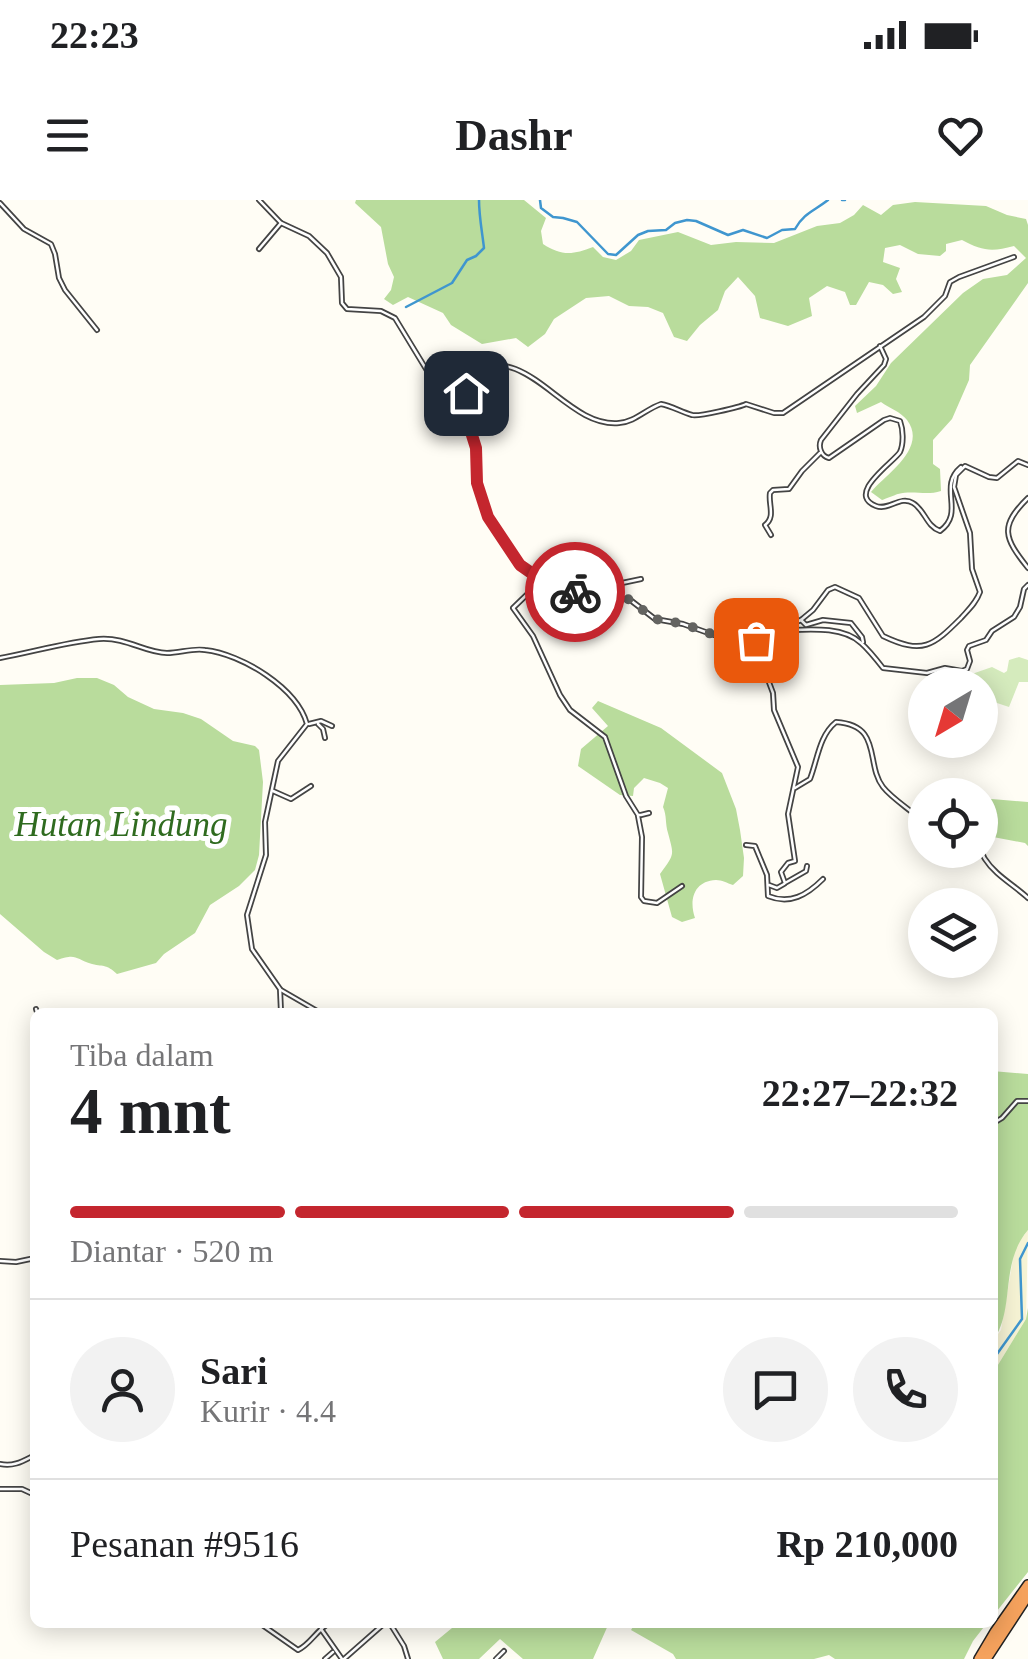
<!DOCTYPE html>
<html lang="id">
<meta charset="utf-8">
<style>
body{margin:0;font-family:Georgia,serif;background:#f2f2f2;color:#202124;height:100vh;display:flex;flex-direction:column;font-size:38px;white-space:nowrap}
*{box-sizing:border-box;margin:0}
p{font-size:32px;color:#757577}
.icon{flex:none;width:55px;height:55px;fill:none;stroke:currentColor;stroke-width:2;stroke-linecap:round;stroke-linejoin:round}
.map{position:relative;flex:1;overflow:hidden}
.details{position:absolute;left:30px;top:808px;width:968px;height:620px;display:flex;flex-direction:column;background:#fff;border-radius:15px;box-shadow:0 5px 25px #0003}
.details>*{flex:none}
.needle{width:65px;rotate:218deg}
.controls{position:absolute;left:908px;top:468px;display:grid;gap:20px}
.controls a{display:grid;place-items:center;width:90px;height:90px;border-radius:50%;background:#fff;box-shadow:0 5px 25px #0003;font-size:50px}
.pin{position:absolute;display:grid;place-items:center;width:85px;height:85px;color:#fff;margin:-42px;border-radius:20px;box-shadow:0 5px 15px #0006}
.courier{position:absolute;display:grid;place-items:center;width:100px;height:100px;margin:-50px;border:8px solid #c4262e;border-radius:50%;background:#fff;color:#222;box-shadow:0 2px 12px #0007}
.overview em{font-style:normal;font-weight:700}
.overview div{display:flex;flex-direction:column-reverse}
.overview{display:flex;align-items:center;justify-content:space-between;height:170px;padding:0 40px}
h1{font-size:65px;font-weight:700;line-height:75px}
.bar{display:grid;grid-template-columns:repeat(4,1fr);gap:15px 10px;align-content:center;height:120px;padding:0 40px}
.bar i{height:12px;border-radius:8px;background:#e0e0e0}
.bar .current{background:#c4262e}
.bar p{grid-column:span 4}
.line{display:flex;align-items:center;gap:25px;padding:0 40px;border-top:2px solid #e0e0e0}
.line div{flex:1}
.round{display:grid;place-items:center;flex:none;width:105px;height:105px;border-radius:52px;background:#f2f2f2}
.status{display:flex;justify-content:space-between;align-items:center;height:70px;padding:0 50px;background:#fff;direction:ltr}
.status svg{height:28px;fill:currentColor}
header{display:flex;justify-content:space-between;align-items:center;height:130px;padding:0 40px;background:#fff;font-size:45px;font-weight:700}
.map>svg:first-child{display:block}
.farmland{fill:#f6f3d4}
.green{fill:#d5ebbd}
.forest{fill:#b9dc9c}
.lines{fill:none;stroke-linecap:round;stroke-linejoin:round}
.stream{stroke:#3f96cf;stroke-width:2.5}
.minor-casing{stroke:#444;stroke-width:6}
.motorway-casing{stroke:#222;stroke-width:12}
.minor{stroke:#fff;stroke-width:2.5}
.motorway{stroke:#f5a25d;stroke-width:9}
.done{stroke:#646461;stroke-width:10;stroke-dasharray:0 18}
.route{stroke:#c4262e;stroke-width:12}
.labels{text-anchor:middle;stroke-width:10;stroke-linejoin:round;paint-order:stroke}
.park-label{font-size:35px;font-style:italic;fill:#2f6b1f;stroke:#fff}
</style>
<div class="status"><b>22:23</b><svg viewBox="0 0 49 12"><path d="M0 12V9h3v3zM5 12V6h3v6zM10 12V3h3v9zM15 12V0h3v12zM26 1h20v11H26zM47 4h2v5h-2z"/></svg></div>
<header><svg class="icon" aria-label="menu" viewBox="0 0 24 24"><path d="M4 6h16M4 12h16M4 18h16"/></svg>Dashr<svg class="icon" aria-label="heart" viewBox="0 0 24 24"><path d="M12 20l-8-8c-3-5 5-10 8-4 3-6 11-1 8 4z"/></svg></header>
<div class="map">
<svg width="1028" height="1459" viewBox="0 0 1028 1459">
<rect width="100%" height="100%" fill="#fffdf5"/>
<polygon class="farmland" points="1028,1030 1026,1119 993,1173 993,1141 1001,1130 1015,1047"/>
<polygon class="green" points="1019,457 1028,460 1028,482 1019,482 1009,507 991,501 980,501 980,485 952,485 950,476 969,475 992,467 1004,473 1007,471 1009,460"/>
<g class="forest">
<path d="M 356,0 L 524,0 L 546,18 L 541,31 L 543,44 C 561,56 573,55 593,47 L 603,57 L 616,60 L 631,51 L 639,40 L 678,32 L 711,45 L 736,42 L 774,43 L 817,26 L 840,23 L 854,15 L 863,5 L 881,15 L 893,5 L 915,2 L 986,6 L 1007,15 L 1026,19 L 1028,25 L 1028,83 L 970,165 L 969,180 L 952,219 L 933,240 L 933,264 L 940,269 L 941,291 C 926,296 914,290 898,294 C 897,294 883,300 882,300 L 871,292 C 886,274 928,248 907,220 C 901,212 889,208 881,202 L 857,213 L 855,206 L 876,186 L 891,163 L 963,93 L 983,79 L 1007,75 L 1026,58 L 1014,46 C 992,52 982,51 962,40 L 946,44 L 946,51 L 940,56 L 918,54 L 900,45 L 885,48 L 883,62 L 900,68 L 896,79 L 902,92 L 893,94 L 883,85 L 869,82 L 856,105 L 850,105 L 845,92 L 827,86 L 809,98 L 812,116 L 788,126 L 760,118 L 755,96 L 738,77 L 725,91 L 718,110 L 700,125 L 687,141 L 674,137 L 663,113 L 648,107 L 629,106 L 609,96 L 586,98 L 554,119 L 545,134 L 528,147 L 516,138 L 482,144 L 451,125 L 443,113 L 408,97 L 393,105 L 384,99 L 391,90 L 394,77 L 388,64 L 381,27 L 355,3 Z"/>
<path d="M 77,478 L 97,478 L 114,485 L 128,497 L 154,509 L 183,513 L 201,519 L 233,541 L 255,546 L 259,550 L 263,582 L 259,655 L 255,670 L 239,686 L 210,705 L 195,733 L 164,754 L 156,763 L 117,774 C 106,764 105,767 92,764 C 75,759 77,753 57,760 L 44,752 L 0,714 L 0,485 L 54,483 Z"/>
<path d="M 598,501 L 661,528 L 722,573 L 736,609 L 740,630 L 744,658 L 743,676 L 733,685 C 727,683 722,680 716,680 C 693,681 689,701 695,718 L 682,722 L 672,717 L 660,674 C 675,653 674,656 668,633 C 665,623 667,616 663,607 L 668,588 L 660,583 L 644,578 L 634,588 L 633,596 L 620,595 L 578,566 L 581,549 L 608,526 L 592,508 Z"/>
<polygon points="980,598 1028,602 1028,646 1025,643 993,637 980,631"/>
<path d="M 992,871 L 1028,874 L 1028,1030 C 999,1064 1016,1108 993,1141 Z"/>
<polygon points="1028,1108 1028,1372 993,1416 993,1173 1026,1119"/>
<polygon points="636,1422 987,1422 987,1423 973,1441 964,1459 835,1459 829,1455 814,1459 676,1459 673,1454 631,1430"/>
<polygon points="452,1423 452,1422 609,1423 593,1459 523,1459 500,1439 479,1459 443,1459 435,1442 452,1428"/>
</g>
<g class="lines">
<g class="stream">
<path d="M 540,0 L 541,8 L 553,17 L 563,18 L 577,22 L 608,54 L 616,55 L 638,35 L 648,31 L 666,30 L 675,23 L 687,20 L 696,21 L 728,35 L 743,30 L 767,38 L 782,30 L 795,29 C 804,13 814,11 828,0"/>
<polyline points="842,0 845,0"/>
<path d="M 406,107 L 452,83 L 467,60 L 476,56 L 484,48 C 482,31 479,16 479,0"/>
<polyline points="992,1161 1022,1119 1020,1059 1028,1043"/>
</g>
<defs>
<g id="minor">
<path d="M 259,0 L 281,23 L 309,36 L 327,53 L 341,77 L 342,103 L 347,109 L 381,111 L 395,118 L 440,192 L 471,232 L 475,248 L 477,283 L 488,317 L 520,365 L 530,372 L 573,392 L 614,399 L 629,399 L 655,419 L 683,424 L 728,440 L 739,441 L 759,439 L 801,420 L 813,410 L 828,390 L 835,387 L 859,398 L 883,436 C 923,455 933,446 961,418 C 969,409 976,403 980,392 L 972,369 L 970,333 L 954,287 L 956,275 L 965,266 L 989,277 L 997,278 L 1018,261 L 1028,265"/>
<polyline points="0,3 24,29 51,44 55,54 59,78 65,90 97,130"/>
<polyline points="259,49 281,23"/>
<path d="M 880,146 L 886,159 L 884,165 L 857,194 L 821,240 C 818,247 821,256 829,258 L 884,220 L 890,218 L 900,221 C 903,229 904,243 900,252 C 894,262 845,294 876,306 C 889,311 900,295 913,303 C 925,310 926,326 940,331 C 966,312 937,287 961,267"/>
<path d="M 453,207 L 464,199 L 473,172 C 528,141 565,228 619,223 C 635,222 646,209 661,204 C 672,206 681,212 692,215 C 698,217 740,207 746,204 L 774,213 L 783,213 L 924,117 L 945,96 L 950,82 L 959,77 L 1014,57"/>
<path d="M 1028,298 C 999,326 1004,338 1028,368"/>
<path d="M 771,335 L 765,325 C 776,317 768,304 770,293 L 773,290 L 789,289 L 802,271 L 820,253"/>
<polyline points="543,379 513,408 533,436 560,495 570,510 605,537 626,596 638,615 641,615 649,613"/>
<polyline points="618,398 622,383 641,379"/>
<polyline points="801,420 806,425 823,420 851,423 862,437 863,442"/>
<polyline points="789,428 784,457 769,470 767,477 773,493 774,510 798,567 788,614 795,661 788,663 781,672 785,683 806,671 807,666"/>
<path d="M 790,430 C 813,429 844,427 861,443 C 869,450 876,459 883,468 L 927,473 L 945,468 L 962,471 L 967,469 L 970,461 L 967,450 L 969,446 L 986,440 L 992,431 L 1014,417 L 1020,407 L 1024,389 L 1028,385"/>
<path d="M 0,458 C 33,452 66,442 99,439 C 127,437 145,453 167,453 C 180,453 192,448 205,450 C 242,454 297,488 307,524 L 278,561 L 265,622 L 266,655 L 247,715 L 252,749 L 280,789 L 281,812"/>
<polyline points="309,524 321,521 332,526"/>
<polyline points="318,524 323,529 325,538"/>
<path d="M 795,588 L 810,579 C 818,558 819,536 836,522 C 883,525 865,564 883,587 C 890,596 903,605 913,613 L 925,610"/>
<polyline points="273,591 291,599 311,586"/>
<polyline points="638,616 642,637 641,697 644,701 657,703 682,686"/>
<path d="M 980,644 C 982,649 982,655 985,659 C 995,675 1014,685 1028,698"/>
<path d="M 746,645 L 755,646 L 767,675 L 768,696 C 790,705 807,695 823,679"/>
<polyline points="769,685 777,688 784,684"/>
<polyline points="281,790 319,812"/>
<polyline points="36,809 37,812"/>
<polyline points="992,924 1002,918 1017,901 1028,901"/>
<polyline points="0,1061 16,1062 35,1058"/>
<path d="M 0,1264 C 14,1267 23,1261 35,1255"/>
<polyline points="0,1289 22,1289 35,1295"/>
<path d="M 258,1422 L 298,1450 C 311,1444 316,1430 331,1422"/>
<polyline points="389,1422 404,1446 408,1459"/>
<polyline points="321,1429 342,1459"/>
<polyline points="325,1459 333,1452"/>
<polyline points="344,1459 386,1422"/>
<polyline points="496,1459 504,1451"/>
</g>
<g id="motorway">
<polyline points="979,1459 995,1432 1028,1385"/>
<polyline points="986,1459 1028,1395"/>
</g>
</defs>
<use href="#minor" class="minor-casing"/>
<use href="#motorway" class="motorway-casing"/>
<use href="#minor" class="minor"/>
<use href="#motorway" class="motorway"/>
</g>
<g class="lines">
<polyline class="done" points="575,392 614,399 628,399 655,419 684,424 728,440 756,440"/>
<polyline class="route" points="466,193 462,202 452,208 471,232 476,248 477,283 488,317 520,365 530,372 575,392"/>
</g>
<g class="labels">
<g class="park-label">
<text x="121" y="636">Hutan Lindung</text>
</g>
</g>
</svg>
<div class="controls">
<a><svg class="needle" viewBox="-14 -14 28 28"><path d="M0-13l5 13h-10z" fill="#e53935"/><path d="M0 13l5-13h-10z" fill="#757577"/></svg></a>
<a><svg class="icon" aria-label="locate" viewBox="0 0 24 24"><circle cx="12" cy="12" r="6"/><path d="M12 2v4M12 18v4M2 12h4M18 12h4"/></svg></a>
<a><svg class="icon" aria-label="layers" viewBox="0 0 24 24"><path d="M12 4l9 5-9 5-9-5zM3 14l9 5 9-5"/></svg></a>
</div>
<div class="pin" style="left:756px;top:440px;background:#ea580c"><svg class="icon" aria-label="bag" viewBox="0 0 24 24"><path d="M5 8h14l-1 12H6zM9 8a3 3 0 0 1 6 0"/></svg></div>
<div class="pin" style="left:466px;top:193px;background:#1f2937"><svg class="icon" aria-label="home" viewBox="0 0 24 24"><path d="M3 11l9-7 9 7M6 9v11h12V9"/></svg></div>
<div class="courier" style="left:575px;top:392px"><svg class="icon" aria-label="bike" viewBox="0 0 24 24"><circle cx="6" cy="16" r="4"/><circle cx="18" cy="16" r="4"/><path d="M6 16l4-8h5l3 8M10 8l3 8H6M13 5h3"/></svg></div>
<section class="details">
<div class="overview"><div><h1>4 mnt</h1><p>Tiba dalam</p></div><em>22:27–22:32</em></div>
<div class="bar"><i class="current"></i><i class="current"></i><i class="current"></i><i></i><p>Diantar · 520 m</p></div>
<div class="line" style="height:180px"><a class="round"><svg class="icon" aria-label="person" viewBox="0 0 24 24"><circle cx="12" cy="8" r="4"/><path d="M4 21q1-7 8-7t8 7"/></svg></a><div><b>Sari</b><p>Kurir · 4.4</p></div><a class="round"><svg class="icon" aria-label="chat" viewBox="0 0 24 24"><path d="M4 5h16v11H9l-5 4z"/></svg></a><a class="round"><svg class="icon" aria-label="phone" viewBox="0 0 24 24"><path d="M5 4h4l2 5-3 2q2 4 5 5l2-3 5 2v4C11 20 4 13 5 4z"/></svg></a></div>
<div class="line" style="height:130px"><div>Pesanan #9516</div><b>Rp 210,000</b></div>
</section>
</div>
